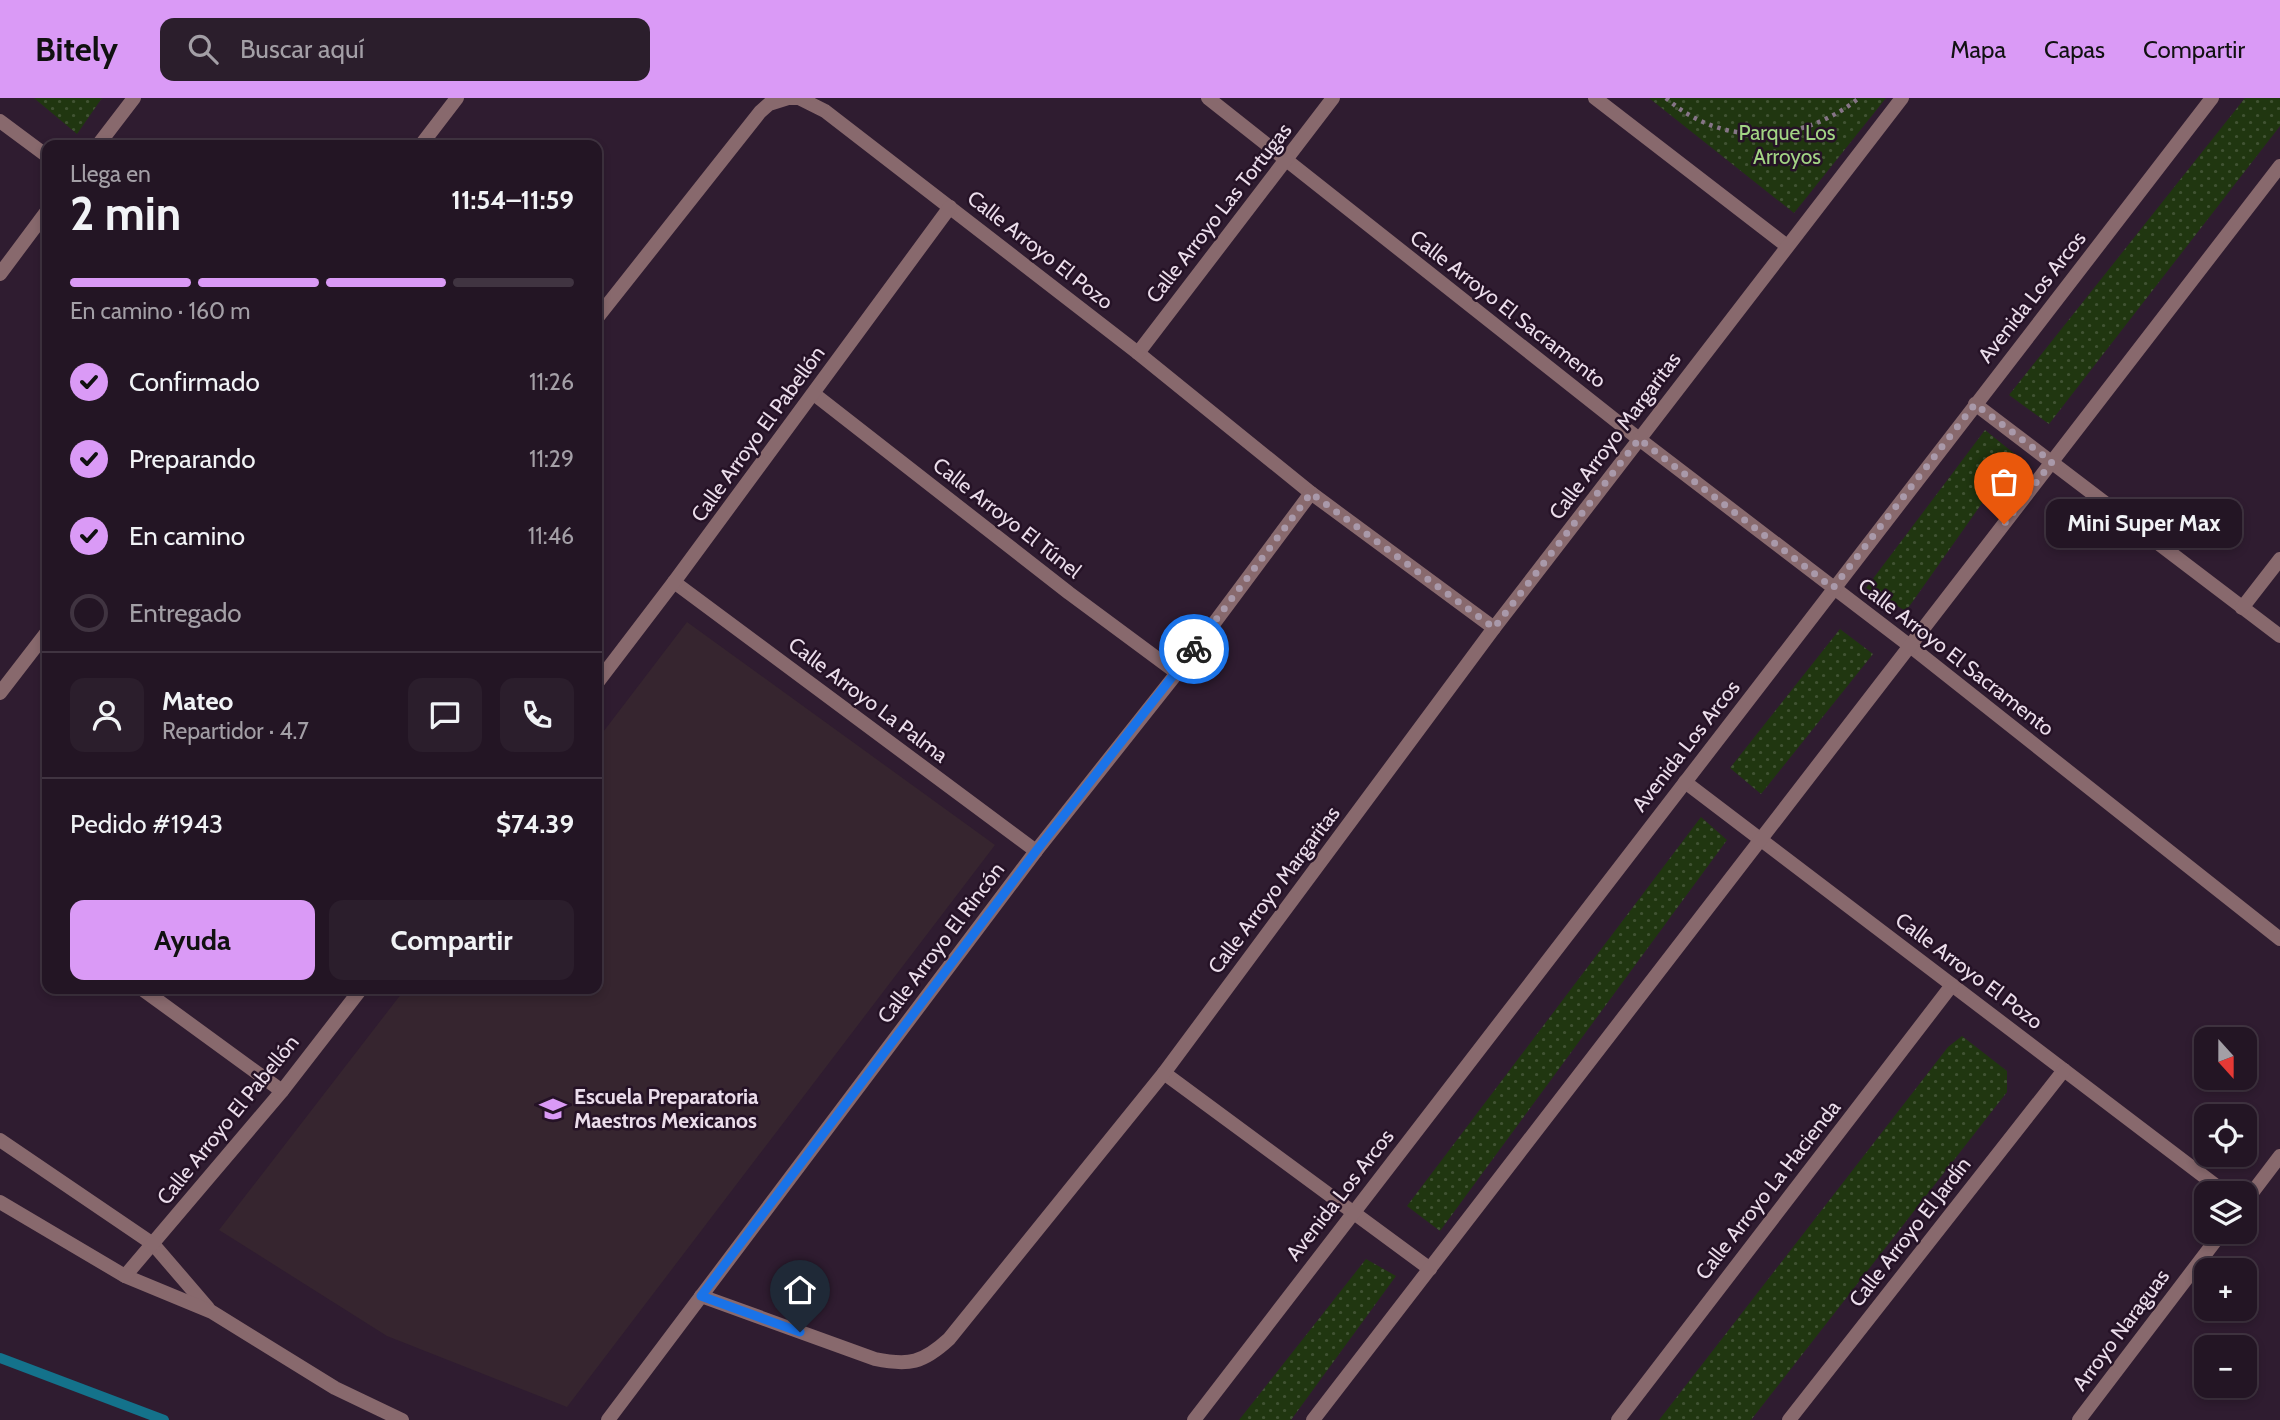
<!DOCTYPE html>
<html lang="es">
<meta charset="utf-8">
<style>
body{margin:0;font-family:Cabin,sans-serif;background:#2b1e2c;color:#f1f3f6;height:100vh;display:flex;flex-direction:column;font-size:26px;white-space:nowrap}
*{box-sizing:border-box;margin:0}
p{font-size:23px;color:#a39fa6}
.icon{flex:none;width:38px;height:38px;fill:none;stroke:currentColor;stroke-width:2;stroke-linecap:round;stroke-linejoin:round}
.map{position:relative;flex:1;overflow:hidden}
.drawer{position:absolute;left:42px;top:42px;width:560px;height:854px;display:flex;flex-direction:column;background:#231524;border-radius:14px;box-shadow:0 4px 10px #0003,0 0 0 2px #403441}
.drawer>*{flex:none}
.needle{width:46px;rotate:159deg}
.buttons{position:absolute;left:2194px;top:929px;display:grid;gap:14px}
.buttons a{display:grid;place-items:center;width:63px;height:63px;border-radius:14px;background:#231524;box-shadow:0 4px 10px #0003,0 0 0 2px #403441;font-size:35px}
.pin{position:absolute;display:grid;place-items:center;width:60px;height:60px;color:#fff;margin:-72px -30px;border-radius:50% 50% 50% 0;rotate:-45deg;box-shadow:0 0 7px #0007}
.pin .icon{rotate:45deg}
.courier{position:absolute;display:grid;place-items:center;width:70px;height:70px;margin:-35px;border:5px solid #1a73e8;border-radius:50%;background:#fff;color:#222;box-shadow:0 2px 9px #0007}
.bubble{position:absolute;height:49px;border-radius:14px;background:#231524;box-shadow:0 4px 10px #0003,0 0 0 2px #403441;font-size:23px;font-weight:700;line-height:49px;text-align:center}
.summary em{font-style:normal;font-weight:700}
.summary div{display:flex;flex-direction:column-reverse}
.summary{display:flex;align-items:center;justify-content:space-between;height:119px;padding:0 28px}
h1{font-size:46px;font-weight:700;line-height:52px}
.bar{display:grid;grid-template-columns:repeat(4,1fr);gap:10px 7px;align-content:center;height:84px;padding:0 28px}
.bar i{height:9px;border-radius:5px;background:#403441}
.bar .selected{background:#da9af6}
.bar p{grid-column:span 4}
.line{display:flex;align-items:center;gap:18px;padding:0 28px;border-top:2px solid #403441}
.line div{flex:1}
.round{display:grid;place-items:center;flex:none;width:74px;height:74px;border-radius:14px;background:#2b1e2c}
ol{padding:0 28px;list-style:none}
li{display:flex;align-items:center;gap:21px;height:77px}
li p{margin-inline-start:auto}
li .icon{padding:7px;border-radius:50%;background:#da9af6;color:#111;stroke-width:4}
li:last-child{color:#a39fa6}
li i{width:38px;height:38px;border:4px solid #403441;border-radius:50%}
.cta{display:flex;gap:14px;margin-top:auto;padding:14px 28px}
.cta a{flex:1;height:80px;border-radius:14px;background:#da9af6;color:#111;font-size:28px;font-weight:700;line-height:80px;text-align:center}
.cta a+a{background:#2b1e2c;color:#f1f3f6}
header{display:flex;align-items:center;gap:42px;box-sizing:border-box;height:98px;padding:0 35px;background:#da9af6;color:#111}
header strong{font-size:33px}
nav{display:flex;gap:38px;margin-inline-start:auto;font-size:24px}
.search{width:490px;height:63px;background:#2b1e2c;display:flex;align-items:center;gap:18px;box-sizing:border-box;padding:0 24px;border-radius:14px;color:#a39fa6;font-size:26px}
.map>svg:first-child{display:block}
.education{fill:#36252f}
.park{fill:url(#park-dots)}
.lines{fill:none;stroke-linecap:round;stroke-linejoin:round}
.stream{stroke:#14728b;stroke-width:10}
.path{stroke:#867587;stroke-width:4.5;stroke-dasharray:3.5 5;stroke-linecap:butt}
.minor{stroke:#88696d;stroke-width:14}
.tertiary{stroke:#88696d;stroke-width:14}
.done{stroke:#a999aa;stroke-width:7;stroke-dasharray:0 12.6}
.route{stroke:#1a73e8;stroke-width:9}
.labels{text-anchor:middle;stroke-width:5;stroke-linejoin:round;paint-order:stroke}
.park-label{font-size:21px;fill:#a2d484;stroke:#251226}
.street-label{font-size:21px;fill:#ebddeb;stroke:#251226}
.poi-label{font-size:21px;font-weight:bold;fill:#ebddeb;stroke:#251226;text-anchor:start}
</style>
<header>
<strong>Bitely</strong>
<div class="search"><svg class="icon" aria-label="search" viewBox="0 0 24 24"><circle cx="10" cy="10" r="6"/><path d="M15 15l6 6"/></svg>Buscar aquí</div>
<nav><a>Mapa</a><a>Capas</a><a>Compartir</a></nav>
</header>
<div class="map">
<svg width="2280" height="1322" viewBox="0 0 2280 1322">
<defs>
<pattern id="park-dots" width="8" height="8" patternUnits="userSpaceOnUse" patternTransform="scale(1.75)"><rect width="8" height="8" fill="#203610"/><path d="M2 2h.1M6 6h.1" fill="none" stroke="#415333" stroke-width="1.8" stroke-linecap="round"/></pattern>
</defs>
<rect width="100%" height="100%" fill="#2f1c30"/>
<polygon class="education" points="687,524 995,747 567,1309 387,1238 219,1132 405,891 597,891 597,642"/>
<g class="park">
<polygon points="34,0 102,0 77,36"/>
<polygon points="1649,0 1886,0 1794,115"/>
<polygon points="2245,0 2280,0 2280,28 2049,326 2009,297"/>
<polygon points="1985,332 2016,357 1906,513 1866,490"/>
<polygon points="1840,531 1873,556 1761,696 1730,670"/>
<polygon points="1701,719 1727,742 1440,1133 1407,1108"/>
<polygon points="1962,938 2007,973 2007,994 1751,1322 1659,1322 1948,949"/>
<polygon points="1366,1161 1396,1178 1291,1322 1239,1322"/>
</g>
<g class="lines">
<polyline class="stream" points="0,1260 164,1322"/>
<path class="path" d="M 1666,0 C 1722,50 1802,46 1859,0"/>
<g class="minor">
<polyline points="1208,0 1639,341 1910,548 2280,841"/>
<polyline points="1595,0 1787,148"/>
<polyline points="0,23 47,58"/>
<polyline points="98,47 134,0"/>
<polyline points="421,47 457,0"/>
<polyline points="0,176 47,113"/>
<polyline points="597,220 760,14 769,6 788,0 799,0 825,13 1138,255 1311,395 1494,530"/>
<polyline points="1138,255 1333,0"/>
<polyline points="814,296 1069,495 1177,575"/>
<polyline points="1975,306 2280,538"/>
<polyline points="674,484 1036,753"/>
<polyline points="2242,510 2280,461"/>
<polyline points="597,585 674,484 950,109"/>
<polyline points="0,595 47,534"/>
<polyline points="1685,684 2227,1096"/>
<polyline points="142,891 282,993"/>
<polyline points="1164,975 1430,1171"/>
<polyline points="0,1042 153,1146 208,1210"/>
<polyline points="0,1104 125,1178 212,1214 335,1290 402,1322"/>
<polyline points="2245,1104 2280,1058"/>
<polyline points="125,1178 282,993 361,891"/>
<path d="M 701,1198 L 875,1261 C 909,1268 923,1265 949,1241 L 1164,975 L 1494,530 L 1902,0"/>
<polyline points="608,1322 1036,753 1177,575 1311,395"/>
<polyline points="1618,1322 1952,887"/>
<polyline points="1789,1322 2064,972"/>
<polyline points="2079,1322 2222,1134"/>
</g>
<g class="tertiary">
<polyline points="1194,1322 2212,0"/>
<polyline points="1313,1322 2280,68"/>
</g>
</g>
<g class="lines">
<polyline class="done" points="1194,551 1311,395 1494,530 1639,341 1833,490 1975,306 2052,364 2004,426"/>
<polyline class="route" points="800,1234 701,1198 1036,753 1194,551"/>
</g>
<defs>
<symbol id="school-bare" viewBox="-9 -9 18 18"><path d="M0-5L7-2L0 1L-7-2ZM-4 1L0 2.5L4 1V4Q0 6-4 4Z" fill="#da9af6" stroke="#251226" stroke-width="2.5" paint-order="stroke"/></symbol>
</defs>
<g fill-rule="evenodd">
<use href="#school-bare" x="534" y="992" width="38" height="38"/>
</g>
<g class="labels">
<g class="park-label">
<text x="1787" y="42">Parque Los<tspan x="1787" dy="24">Arroyos</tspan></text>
</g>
<g class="street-label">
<text transform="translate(1219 115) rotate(-52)" y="7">Calle Arroyo Las Tortugas</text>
<text transform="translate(1040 152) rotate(38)" y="7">Calle Arroyo El Pozo</text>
<text transform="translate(2032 199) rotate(-52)" y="7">Avenida Los Arcos</text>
<text transform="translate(1508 211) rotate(38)" y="7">Calle Arroyo El Sacramento</text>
<text transform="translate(758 336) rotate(-54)" y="7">Calle Arroyo El Pabellón</text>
<text transform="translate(1615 338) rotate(-53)" y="7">Calle Arroyo Margaritas</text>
<text transform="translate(1007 420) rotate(38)" y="7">Calle Arroyo El Túnel</text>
<text transform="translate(1956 559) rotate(38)" y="7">Calle Arroyo El Sacramento</text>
<text transform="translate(868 602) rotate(37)" y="7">Calle Arroyo La Palma</text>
<text transform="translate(1686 648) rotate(-52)" y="7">Avenida Los Arcos</text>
<text transform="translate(1274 792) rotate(-53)" y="7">Calle Arroyo Margaritas</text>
<text transform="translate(941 845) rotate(-53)" y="7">Calle Arroyo El Rincón</text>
<text transform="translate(1969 873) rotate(37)" y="7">Calle Arroyo El Pozo</text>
<text transform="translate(228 1022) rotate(-51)" y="7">Calle Arroyo El Pabellón</text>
<text transform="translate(1768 1092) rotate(-52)" y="7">Calle Arroyo La Hacienda</text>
<text transform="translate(1340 1097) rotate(-52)" y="7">Avenida Los Arcos</text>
<text transform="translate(1910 1134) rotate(-52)" y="7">Calle Arroyo El Jardín</text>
<text transform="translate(2121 1232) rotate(-53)" y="7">Arroyo Naraguas</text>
</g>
<g class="poi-label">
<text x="574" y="1006">Escuela Preparatoria<tspan x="574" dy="24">Maestros Mexicanos</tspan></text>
</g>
</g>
</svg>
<div class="buttons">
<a><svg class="needle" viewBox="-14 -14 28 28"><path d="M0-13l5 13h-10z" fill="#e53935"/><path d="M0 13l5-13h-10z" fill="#a39fa6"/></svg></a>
<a><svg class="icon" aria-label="locate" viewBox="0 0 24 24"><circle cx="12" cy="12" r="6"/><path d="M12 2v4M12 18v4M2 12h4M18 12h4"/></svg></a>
<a><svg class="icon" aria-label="layers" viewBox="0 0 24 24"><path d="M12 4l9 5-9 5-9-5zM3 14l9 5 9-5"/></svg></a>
<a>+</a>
<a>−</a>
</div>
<div class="pin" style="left:2004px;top:426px;background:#ea580c"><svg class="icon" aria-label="bag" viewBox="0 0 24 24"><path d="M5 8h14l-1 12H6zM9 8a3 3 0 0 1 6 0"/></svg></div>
<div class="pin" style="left:800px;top:1234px;background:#1f2937"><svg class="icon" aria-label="home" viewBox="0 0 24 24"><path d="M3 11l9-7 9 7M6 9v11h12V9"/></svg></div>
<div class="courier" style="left:1194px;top:551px"><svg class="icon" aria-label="bike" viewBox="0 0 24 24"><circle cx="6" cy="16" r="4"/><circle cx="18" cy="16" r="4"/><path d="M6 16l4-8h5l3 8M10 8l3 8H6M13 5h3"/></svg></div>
<div class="bubble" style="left:2046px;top:401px;width:196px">Mini Super Max</div>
<section class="drawer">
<div class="summary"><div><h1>2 min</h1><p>Llega en</p></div><em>11:54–11:59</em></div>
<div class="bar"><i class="selected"></i><i class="selected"></i><i class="selected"></i><i></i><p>En camino · 160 m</p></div>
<ol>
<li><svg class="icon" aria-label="check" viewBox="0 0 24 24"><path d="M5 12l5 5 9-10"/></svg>Confirmado<p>11:26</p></li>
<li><svg class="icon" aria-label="check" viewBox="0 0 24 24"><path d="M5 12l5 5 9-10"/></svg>Preparando<p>11:29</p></li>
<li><svg class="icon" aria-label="check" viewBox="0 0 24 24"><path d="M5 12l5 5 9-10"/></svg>En camino<p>11:46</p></li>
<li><i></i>Entregado</li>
</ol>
<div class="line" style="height:126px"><a class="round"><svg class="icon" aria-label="person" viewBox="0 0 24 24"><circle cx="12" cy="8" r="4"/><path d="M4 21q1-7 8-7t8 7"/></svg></a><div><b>Mateo</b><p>Repartidor · 4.7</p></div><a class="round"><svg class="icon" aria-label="chat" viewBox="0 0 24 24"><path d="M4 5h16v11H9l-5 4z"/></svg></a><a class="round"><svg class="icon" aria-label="phone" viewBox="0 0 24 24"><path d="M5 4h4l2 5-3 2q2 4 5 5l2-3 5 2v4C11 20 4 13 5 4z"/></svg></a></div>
<div class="line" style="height:91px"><div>Pedido #1943</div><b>$74.39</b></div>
<div class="cta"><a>Ayuda</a><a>Compartir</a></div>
</section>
</div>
